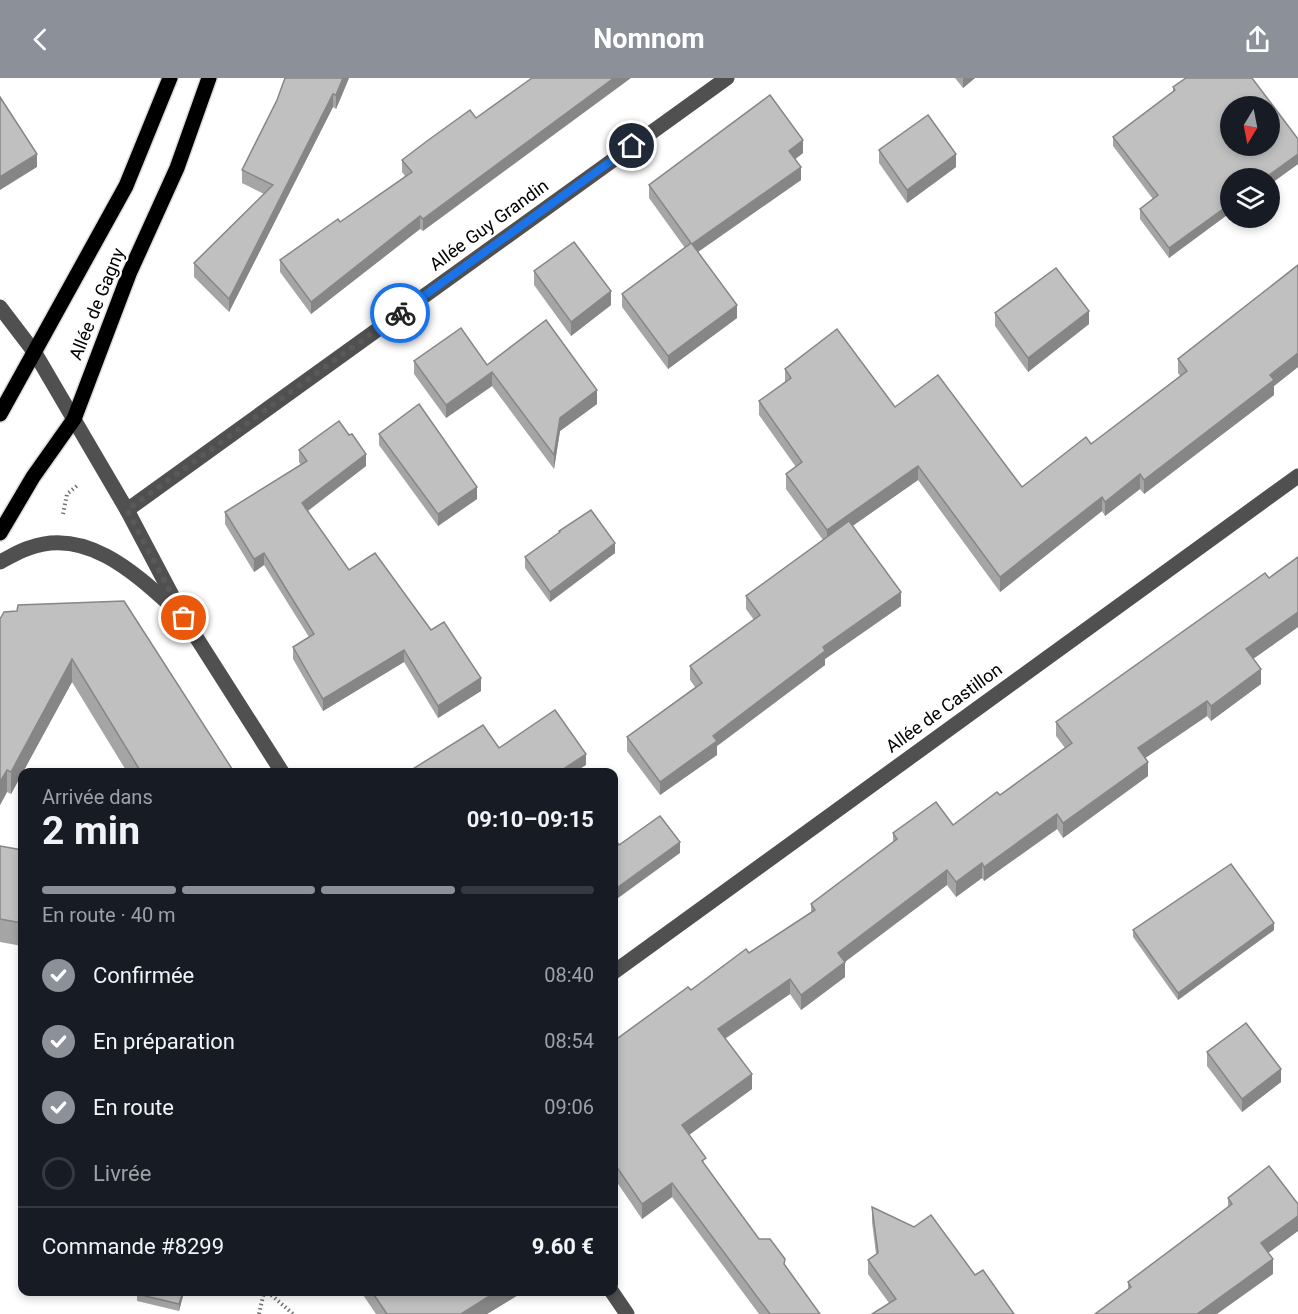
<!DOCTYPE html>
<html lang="fr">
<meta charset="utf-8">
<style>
body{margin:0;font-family:Roboto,sans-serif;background:#242831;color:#f1f3f6;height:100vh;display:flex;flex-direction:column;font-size:22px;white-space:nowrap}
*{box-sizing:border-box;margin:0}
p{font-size:20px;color:#9ea1a6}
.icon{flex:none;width:33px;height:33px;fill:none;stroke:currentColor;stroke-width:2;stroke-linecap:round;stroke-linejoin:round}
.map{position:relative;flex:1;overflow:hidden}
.details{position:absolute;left:18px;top:690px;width:600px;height:528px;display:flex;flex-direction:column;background:#171b24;border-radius:12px;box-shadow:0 3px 9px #0003}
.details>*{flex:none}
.needle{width:39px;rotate:190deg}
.controls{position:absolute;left:1220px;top:18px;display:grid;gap:12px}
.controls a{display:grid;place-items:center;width:60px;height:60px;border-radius:50%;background:#171b24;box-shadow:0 3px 9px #0003;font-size:30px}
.pin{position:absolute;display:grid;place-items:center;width:51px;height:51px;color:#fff;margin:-26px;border:3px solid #fff;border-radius:50%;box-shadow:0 2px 6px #0007}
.courier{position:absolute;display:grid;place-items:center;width:60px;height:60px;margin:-30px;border:4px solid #1a73e8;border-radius:50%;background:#fff;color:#222;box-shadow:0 2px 8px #0007}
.summary em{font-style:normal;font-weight:700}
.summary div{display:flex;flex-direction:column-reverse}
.summary{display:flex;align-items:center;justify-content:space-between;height:102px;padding:0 24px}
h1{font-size:39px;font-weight:700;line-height:45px}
.bar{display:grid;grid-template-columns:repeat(4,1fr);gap:9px 6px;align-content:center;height:72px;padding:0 24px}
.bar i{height:8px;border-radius:4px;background:#363941}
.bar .selected{background:#8c9099}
.bar p{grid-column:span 4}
.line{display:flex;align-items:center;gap:15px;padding:0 24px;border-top:2px solid #363941}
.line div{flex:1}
ol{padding:0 24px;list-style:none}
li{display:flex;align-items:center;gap:18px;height:66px}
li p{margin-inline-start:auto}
li .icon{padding:6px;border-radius:50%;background:#8c9099;color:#fff;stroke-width:4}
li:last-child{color:#9ea1a6}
li i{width:33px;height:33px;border:3px solid #363941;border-radius:50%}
header{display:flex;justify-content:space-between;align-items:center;height:78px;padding:0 24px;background:#8c9099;color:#fff;font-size:27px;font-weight:700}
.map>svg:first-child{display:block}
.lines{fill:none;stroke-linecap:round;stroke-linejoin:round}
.major-casing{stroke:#dbdbdb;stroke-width:18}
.path{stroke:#727272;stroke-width:4;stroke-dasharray:1.5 3;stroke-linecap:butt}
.minor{stroke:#505050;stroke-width:15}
.major{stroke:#000;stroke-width:15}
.wall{fill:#a5a5a5}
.shaded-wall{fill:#868686}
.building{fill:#c0c0c0;stroke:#868686;stroke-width:1.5;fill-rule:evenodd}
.done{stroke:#595959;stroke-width:6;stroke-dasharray:0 10.8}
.route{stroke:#1a73e8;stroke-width:8}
.labels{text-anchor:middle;stroke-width:4.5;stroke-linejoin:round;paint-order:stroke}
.street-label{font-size:18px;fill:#000;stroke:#fff}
</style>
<header><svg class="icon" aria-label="back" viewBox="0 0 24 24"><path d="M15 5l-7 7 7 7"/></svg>Nomnom<svg class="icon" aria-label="share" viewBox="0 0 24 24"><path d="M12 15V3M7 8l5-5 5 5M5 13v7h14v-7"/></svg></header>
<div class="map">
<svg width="1298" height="1236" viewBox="0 0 1298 1236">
<rect width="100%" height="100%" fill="#fff"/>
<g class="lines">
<defs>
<g id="major">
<polyline points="0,336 126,108 170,0"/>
<polyline points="0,455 33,399 74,341 129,196 177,90 209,0"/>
</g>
</defs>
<use href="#major" class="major-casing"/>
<g class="path">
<polyline points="63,436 67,416 78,407"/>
<polyline points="268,1214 293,1236"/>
<polyline points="259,1236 264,1214"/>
</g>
<g class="minor">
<polyline points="0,229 35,275 127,432 184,540 282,694"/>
<polyline points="127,432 727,0"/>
<path d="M 0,484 C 10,479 19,473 29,470 C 88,448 139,499 178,534"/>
<polyline points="614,894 1298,398"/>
<polyline points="612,1214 627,1236"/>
</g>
<use href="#major" class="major"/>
</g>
<g class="wall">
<polygon points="349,0 336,31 333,29 229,234 194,199 194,185 264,116 242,105 242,92"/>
<polygon points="955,0 975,0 963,10"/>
<polygon points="1173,9 1298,86 1269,107 1269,100 1169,180 1140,141 1140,131 1153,121 1113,68 1113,59 1173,14"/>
<polygon points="476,40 423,153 420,151 311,236 280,194 280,182 340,144 405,98 402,94 402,82"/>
<polygon points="879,72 956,89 907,125 879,85"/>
<polygon points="803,75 795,81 801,102 698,174 737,240 668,291 622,229 622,216 685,170 649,120 649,107"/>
<polygon points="1298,187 1298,289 1274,308 1274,317 1144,416 1140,411 1105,438 1102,433 1000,514 918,402 852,448 901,528 825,581 825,587 717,668 717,677 660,717 627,673 627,659 695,609 690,602 690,588 754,542 746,531 746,518 823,462 786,411 786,396 796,389 759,337 759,323 785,305 785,291 895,329 1022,409 1091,366 1180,298 1178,295 1178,281"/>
<polygon points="534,193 611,227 571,258 534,207"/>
<polygon points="995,235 1089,246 1028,294 995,248"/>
<polygon points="414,283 487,287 597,326 560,353 554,391 492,308 446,340 414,296"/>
<polygon points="379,356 477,421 438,448 379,367"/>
<polygon points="299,372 366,388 308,433 349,492 431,552 481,613 438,640 404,584 323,633 293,581 293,569 309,559 264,487 254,494 225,446 225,434 301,387 299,384"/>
<polygon points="559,453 615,475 550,524 525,490 525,479 559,455"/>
<polygon points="1298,479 1298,549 1253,581 1261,606 1211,643 1207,638 1145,680 1148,698 1063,760 1057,751 984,803 982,800 956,819 947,807 845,884 845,899 801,932 790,916 725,961 752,1011 689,1057 706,1088 759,1161 785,1187 820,1236 759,1236 672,1119 642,1141 614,1100 614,963 691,912 811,834 811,826 893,764 893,755 953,747 1000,717 1065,670 1056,658 1056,644 1269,500"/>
<polygon points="4,534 234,694 127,694 72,604 11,716 7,714 0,727 0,541"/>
<polygon points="0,768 22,772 22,868 0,864"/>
<polygon points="1133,852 1274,852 1178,922 1133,859"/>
<polygon points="1207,974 1281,1004 1242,1034 1207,988"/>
<polygon points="1228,1120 1298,1126 1298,1153 1268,1175 1273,1196 1128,1212 1128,1204 1228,1130"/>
<polygon points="872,1129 975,1197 889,1225 868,1196 868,1182 876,1176 872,1144"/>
<polygon points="184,1214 179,1233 137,1223 137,1216"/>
<polygon points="361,1214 523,1214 487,1236 376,1236"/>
</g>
<g class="shaded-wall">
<polygon points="343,0 349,0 336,31 336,17"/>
<polygon points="614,0 631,0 423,153 423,141"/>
<polygon points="963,0 975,0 963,10"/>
<polygon points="333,16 333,29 229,234 229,221"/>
<polygon points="803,62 803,75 789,86 789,73"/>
<polygon points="37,76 37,89 0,112 0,99"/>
<polygon points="956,76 956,89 907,125 907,112"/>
<polygon points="1298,76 1298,86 1269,107 1269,100 1265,100"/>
<polygon points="801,89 801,102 692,178 692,166"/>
<polygon points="1230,126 1230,135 1169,180 1169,170"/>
<polygon points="420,138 420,151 311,236 311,224"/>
<polygon points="611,213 611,227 571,258 571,244"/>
<polygon points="737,227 737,240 668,291 668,278"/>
<polygon points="1089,233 1089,246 1028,294 1028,280"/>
<polygon points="1298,275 1298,289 1274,308 1274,317 1144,416 1144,402"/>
<polygon points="492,294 492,308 446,340 446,327"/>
<polygon points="597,312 597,326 560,353 554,391 554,377 560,340"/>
<polygon points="366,376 366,388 302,437 302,425"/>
<polygon points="918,388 918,402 827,466 827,452"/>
<polygon points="1140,396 1140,411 1105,438 1105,424"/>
<polygon points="477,409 477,421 438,448 438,436"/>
<polygon points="1102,419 1102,433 1000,514 1000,499"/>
<polygon points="615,465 615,475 550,524 550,514"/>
<polygon points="264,475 264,487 254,494 254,481"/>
<polygon points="901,514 901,528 825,581 825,587 717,668 717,677 660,717 660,704 713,658 823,569"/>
<polygon points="1298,534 1298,549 1246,586 1246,571"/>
<polygon points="404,572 404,584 323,633 323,621"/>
<polygon points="72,581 72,604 11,716 11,694"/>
<polygon points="1261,591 1261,606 1211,643 1211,628"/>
<polygon points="481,600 481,613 438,640 438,628"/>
<polygon points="1207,623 1207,638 1138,685 1138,670"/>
<polygon points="586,676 586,687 575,694 565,694 565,690"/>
<polygon points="1148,684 1148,698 1063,760 1063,745"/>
<polygon points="7,692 7,714 0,727 0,704"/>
<polygon points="1057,736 1057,751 984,803 984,789"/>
<polygon points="680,764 680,775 614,823 614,812"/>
<polygon points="982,785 982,800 956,819 956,804"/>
<polygon points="947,792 947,807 838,889 838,875"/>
<polygon points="1274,845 1274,852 1178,922 1178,915"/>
<polygon points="845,884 845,899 801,932 801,917"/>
<polygon points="790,901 790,916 718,965 718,951"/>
<polygon points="1281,991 1281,1004 1242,1034 1242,1021"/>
<polygon points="752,996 752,1011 682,1062 682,1047"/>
<polygon points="672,1105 672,1119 642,1141 642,1126"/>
<polygon points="1298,1138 1298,1153 1261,1180 1261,1165"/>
<polygon points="1273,1181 1273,1196 1217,1236 1197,1236"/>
<polygon points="183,1214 184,1214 179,1233 179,1226"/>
<polygon points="496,1214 523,1214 487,1236 461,1236"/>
</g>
<g class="building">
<polygon points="285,0 343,0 336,17 333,16 229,221 194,185 273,107 242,92 277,22"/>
<polygon points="532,0 614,0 423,141 420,138 311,224 280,182 338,141 340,144 412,94 402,82 427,63 470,32 476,40"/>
<path d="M 1186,0 L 1252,0 L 1298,61 L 1298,76 L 1265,100 L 1230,100 L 1230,126 L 1169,170 L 1140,131 L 1158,117 L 1113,59 L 1175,12 L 1173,9 ZM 1230,28 L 1269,28 L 1269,68 L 1230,68 Z"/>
<polygon points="770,17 803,62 789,73 801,89 692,166 737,227 668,278 622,216 691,165 649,107"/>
<polygon points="0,19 37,76 0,99"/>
<polygon points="928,37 956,76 907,112 879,72"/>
<polygon points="574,164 611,213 571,244 534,193"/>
<polygon points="1298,187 1298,275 1270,297 1274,302 1144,402 1140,396 1105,424 1102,419 1000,499 918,388 827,452 786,396 802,384 759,323 791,300 785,291 837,251 895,329 938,297 1022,409 1086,359 1091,366 1187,293 1178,281"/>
<polygon points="1056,190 1089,233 1028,280 995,235"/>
<polygon points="546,242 597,312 560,340 554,377 492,294 446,327 414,283 461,250 487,287"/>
<polygon points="419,326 477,409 438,436 379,356"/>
<polygon points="339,343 349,357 352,356 366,376 302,425 349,492 375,475 431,552 444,544 481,600 438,628 404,572 323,621 293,569 314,556 264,475 254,481 225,434 307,383 299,372"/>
<polygon points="591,432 615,465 550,514 525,479 560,454 559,453"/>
<polygon points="849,443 901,514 823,569 825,573 713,658 717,663 660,704 627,659 702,605 690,588 760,537 746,518"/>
<polygon points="1298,479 1298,534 1246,571 1261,591 1211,628 1207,623 1138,670 1148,684 1063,745 1057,736 984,789 982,785 956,804 947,792 838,875 845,884 801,917 790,901 718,951 752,996 682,1047 706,1080 702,1083 759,1161 770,1161 785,1181 784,1186 820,1236 770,1236 672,1105 642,1126 614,1085 614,963 688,909 691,912 746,871 749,875 815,832 811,826 897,761 893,755 936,724 953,747 997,714 1000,717 1072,665 1056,644 1265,495 1269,500"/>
<polygon points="124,523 234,694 141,694 72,581 11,694 7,692 0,704 0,541 4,534 17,533 18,527"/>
<polygon points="555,632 586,676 565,690 568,694 408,694 483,647 499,670"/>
<polygon points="660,738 680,764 614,812 614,759 619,767"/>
<polygon points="0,768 22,772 22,845 0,841"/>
<polygon points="1231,786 1274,845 1178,915 1133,852"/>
<polygon points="1246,945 1281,991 1242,1021 1207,974"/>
<polygon points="1269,1088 1298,1126 1298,1138 1261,1165 1273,1181 1197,1236 1095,1236 1131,1209 1128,1204 1232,1126 1228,1120"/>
<polygon points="872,1129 914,1149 931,1137 975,1197 983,1192 1014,1236 872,1236 896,1221 868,1182 878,1175"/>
<polygon points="137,1214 183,1214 179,1226 137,1216"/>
<polygon points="372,1214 496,1214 461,1236 387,1236"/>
</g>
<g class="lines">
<polyline class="done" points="184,540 127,432 400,235"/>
<polyline class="route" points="400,235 632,68"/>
</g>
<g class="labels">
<g class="street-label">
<text transform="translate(489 147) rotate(-36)" y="6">Allée Guy Grandin</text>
<text transform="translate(97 226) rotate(-68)" y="6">Allée de Gagny</text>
<text transform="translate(944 630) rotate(-36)" y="6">Allée de Castillon</text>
</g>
</g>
</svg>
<div class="controls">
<a><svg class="needle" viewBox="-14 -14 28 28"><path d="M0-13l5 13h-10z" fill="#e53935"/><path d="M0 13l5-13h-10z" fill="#9ea1a6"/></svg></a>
<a><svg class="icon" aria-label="layers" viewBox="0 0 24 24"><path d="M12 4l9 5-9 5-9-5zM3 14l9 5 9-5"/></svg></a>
</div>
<div class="pin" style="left:184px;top:540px;background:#ea580c"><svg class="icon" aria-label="bag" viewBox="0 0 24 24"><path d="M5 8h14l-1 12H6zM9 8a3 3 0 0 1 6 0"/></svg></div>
<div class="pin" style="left:632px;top:68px;background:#1f2937"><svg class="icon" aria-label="home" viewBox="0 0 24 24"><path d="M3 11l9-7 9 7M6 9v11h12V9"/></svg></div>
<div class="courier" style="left:400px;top:235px"><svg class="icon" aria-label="bike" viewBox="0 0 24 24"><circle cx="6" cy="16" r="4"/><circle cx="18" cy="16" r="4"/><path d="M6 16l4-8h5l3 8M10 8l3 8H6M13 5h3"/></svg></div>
<section class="details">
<div class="summary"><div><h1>2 min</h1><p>Arrivée dans</p></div><em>09:10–09:15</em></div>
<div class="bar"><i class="selected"></i><i class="selected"></i><i class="selected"></i><i></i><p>En route · 40 m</p></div>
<ol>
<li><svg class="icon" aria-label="check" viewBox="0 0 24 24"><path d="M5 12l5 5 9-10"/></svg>Confirmée<p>08:40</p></li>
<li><svg class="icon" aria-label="check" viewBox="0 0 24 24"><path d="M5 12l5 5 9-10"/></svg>En préparation<p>08:54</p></li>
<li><svg class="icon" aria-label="check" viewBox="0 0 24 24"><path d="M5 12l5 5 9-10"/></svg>En route<p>09:06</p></li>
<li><i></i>Livrée</li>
</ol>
<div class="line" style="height:78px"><div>Commande #8299</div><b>9.60 €</b></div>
</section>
</div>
